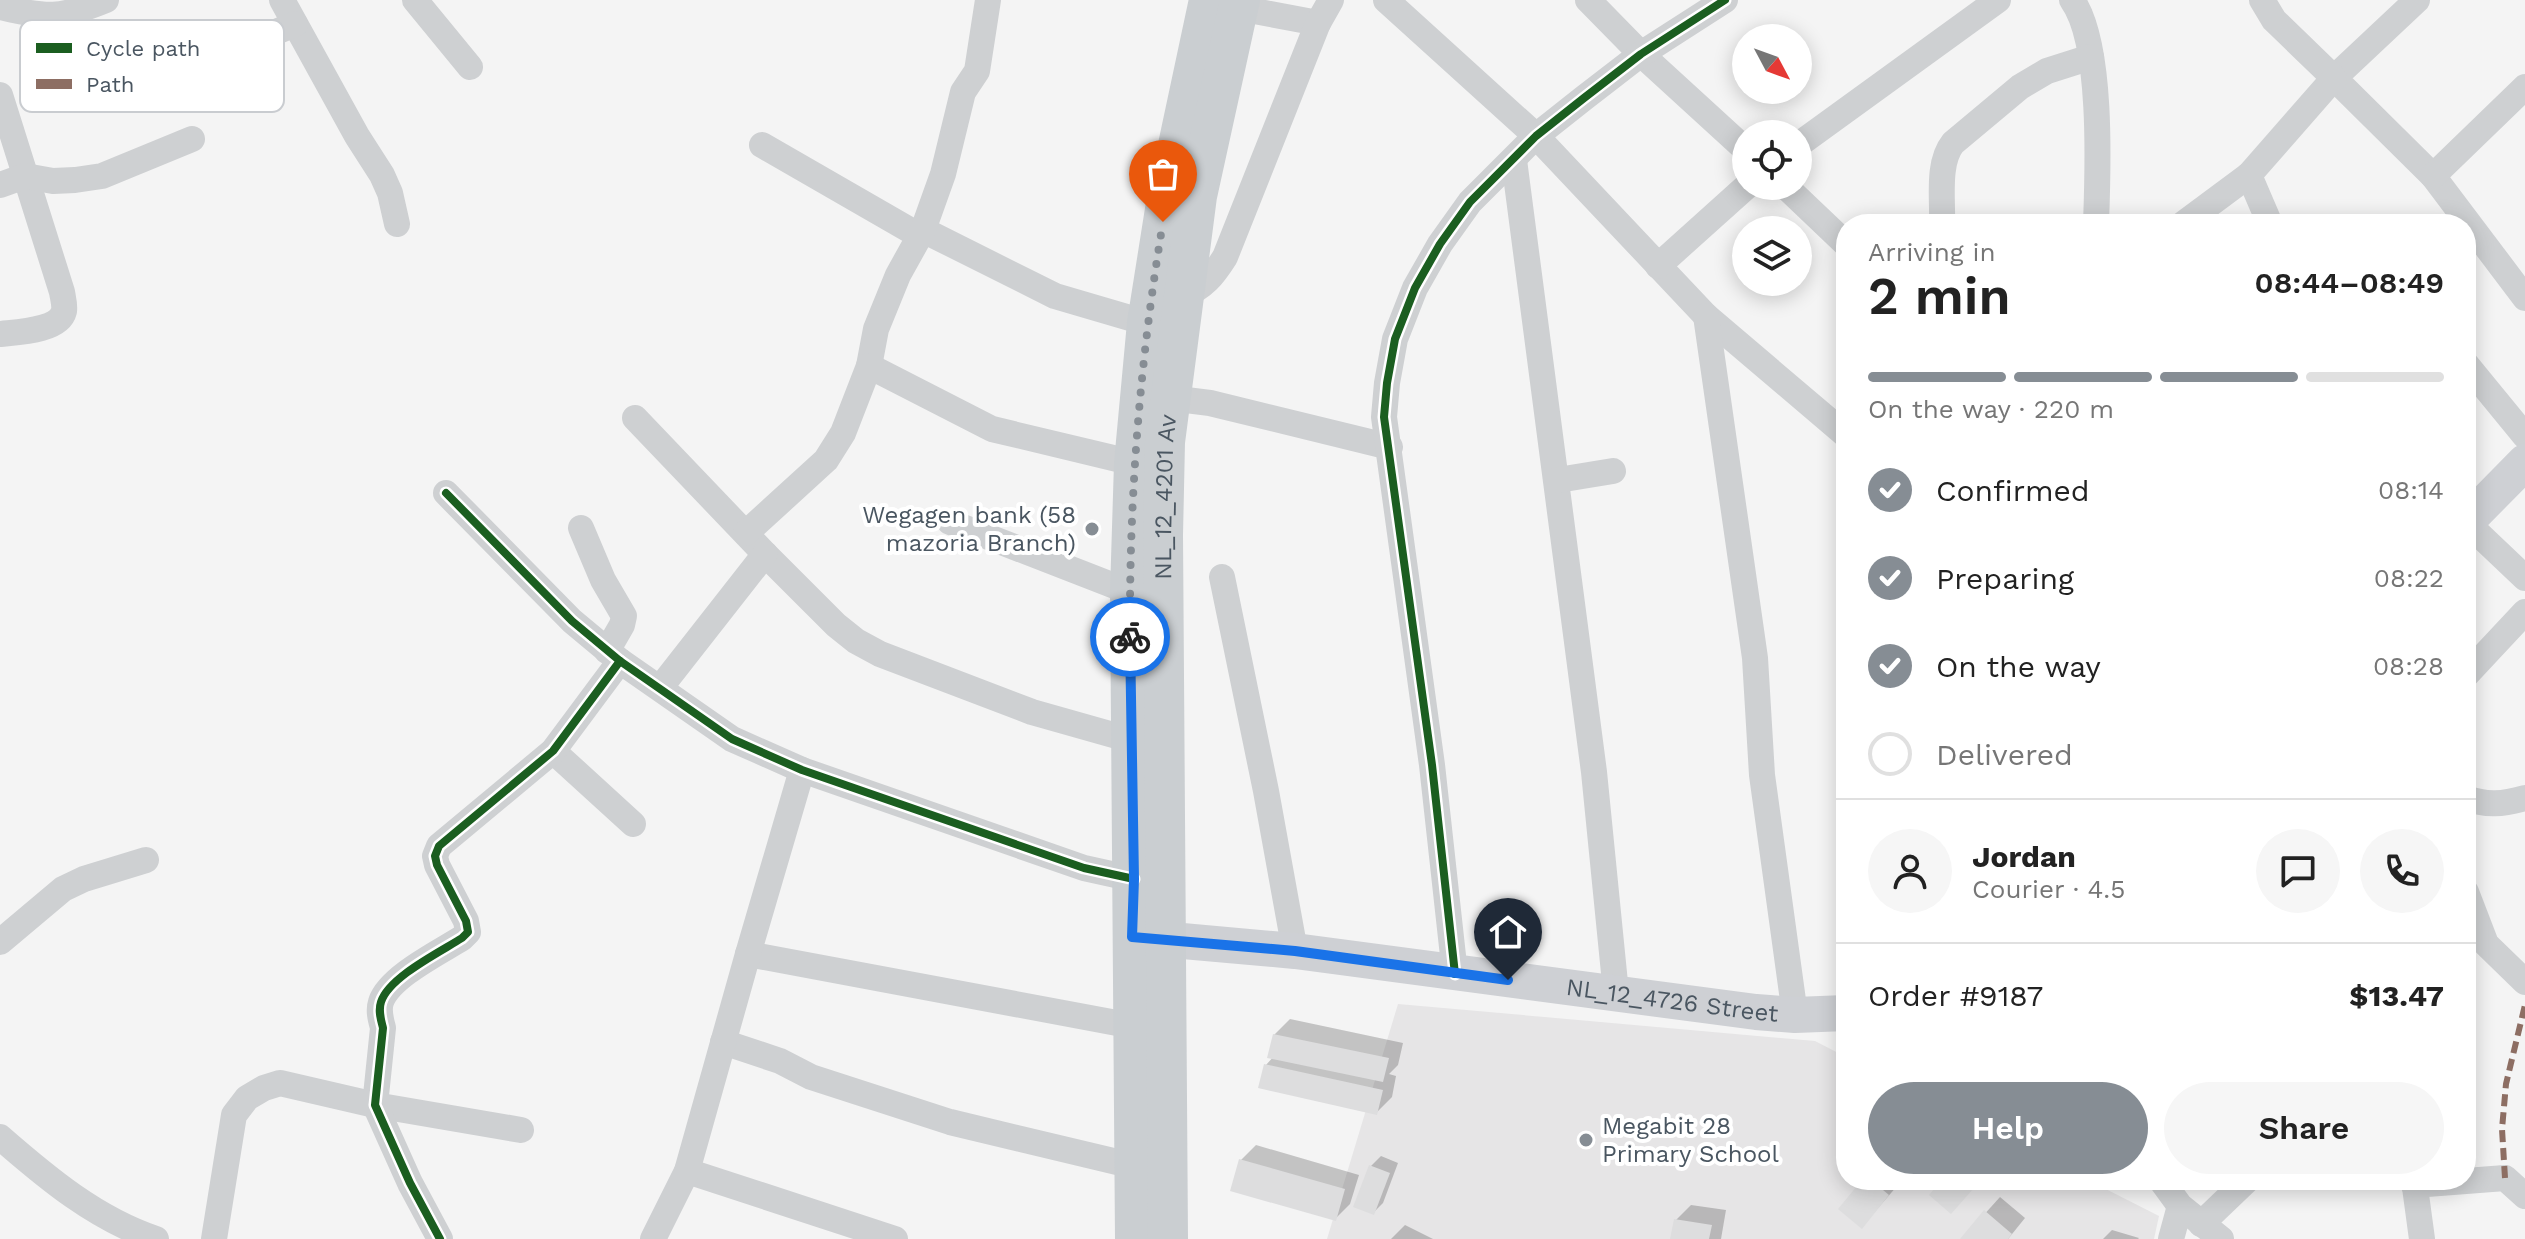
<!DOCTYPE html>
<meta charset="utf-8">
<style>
body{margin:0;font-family:"Work Sans",sans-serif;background:#f6f6f6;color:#222;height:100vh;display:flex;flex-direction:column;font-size:30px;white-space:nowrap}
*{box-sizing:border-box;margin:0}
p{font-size:26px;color:#767676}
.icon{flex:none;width:44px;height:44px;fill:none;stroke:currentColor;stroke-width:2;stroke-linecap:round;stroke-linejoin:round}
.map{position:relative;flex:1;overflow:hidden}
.drawer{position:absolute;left:1836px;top:214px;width:640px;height:976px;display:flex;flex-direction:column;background:#fff;border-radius:32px;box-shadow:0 4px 20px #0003}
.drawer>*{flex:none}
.needle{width:52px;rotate:131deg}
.tools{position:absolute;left:1732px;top:24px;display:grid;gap:16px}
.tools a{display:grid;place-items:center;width:80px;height:80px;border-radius:50%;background:#fff;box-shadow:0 4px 20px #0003;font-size:40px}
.pin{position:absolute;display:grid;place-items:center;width:68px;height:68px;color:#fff;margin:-82px -34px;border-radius:50% 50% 50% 0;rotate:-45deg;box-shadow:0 0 8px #0007}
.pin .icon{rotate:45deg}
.courier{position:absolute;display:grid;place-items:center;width:80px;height:80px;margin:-40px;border:6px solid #1a73e8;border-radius:50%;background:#fff;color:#222;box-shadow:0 2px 10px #0007}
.head em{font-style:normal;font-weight:600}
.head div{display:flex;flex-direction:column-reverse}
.head{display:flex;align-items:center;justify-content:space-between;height:136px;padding:0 32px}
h1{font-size:52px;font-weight:600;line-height:60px}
.bar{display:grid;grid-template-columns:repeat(4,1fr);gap:12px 8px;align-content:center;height:96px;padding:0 32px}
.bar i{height:10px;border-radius:6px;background:#e0e0e0}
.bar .active{background:#868d94}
.bar p{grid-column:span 4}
.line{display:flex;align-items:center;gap:20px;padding:0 32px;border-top:2px solid #e0e0e0}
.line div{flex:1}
.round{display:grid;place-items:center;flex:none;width:84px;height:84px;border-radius:42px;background:#f6f6f6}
ol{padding:0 32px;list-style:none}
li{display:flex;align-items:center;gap:24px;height:88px}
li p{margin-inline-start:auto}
li .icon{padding:8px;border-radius:50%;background:#868d94;color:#fff;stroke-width:4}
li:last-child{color:#767676}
li i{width:44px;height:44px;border:4px solid #e0e0e0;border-radius:50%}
.button{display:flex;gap:16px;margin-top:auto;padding:16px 32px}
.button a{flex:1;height:92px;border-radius:48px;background:#868d94;color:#fff;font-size:32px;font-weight:600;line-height:92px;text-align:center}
.button a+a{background:#f6f6f6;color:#222}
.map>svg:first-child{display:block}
.education{fill:#e6e5e6}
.shadow{fill:#0003}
.building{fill:#ddddde}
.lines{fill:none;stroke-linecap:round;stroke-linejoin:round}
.street{stroke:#ced0d2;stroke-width:26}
.secondary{stroke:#ced0d4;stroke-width:36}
.primary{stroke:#caced1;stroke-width:40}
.quiet{stroke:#8d6e63;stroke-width:6;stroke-dasharray:12 6;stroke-linecap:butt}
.cycleway-casing{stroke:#fff;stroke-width:13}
.cycleway{stroke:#1b5e20;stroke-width:8}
.done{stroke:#868d94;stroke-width:8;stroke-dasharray:0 14.4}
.route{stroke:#1a73e8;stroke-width:10}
.poi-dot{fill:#868d94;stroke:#fff;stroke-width:3}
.labels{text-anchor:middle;stroke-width:8;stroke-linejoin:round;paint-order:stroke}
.street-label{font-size:24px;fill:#4a5661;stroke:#fff}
.poi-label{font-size:24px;fill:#4a5661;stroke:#fff;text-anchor:end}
.key{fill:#fff;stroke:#c9ccd0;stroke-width:2}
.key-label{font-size:22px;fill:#4a5661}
</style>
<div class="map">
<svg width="2525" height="1239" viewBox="0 0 2525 1239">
<rect width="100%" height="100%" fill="#f4f4f4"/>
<polygon class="education" points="1398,1004 1815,1041 1846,1057 1846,1180 2088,1180 2159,1216 2154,1239 1327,1239"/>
<g class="shadow">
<polygon points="1290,1019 1403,1043 1398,1065 1389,1074 1396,1076 1392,1097 1377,1112 1266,1065 1273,1057 1274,1035"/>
<polygon points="1256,1145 1359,1175 1350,1204 1335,1219 1241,1160"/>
<polygon points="1381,1156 1398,1163 1383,1203 1373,1213 1356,1206 1371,1166"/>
<polygon points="1864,1180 1892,1180 1898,1185 1871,1216"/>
<polygon points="2000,1197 2025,1218 2008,1239 1962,1239"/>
<polygon points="1691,1205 1726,1210 1721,1239 1672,1239 1676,1220"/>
<polygon points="1405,1225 1433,1239 1391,1239"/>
<polygon points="2112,1230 2139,1238 2138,1239 2103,1239"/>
</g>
<g class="building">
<polygon points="1273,1034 1389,1058 1383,1082 1267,1058"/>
<polygon points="1264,1064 1383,1090 1377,1115 1258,1088"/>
<polygon points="1239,1159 1345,1189 1336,1221 1230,1191"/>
<polygon points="1369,1165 1390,1173 1374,1215 1353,1207"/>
<polygon points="1862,1180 1871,1180 1889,1195 1862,1229 1838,1209"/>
<polygon points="1942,1180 1981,1180 1951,1214 1929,1195"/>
<polygon points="1984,1210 2012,1234 2008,1239 1960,1239"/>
<polygon points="1674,1219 1712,1225 1709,1239 1670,1239"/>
</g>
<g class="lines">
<g class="street">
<polyline points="282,0 357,136 382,175 390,193 397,224"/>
<polyline points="415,0 470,67"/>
<polyline points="1386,0 1536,136 1706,316 1846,435"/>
<polyline points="1588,0 1641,54 1746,150"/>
<path d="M 2072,0 C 2103,43 2098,170 2096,224"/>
<polyline points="2417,0 2334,78 2433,176 2525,298"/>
<path d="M 0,7 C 47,18 60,19 106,0"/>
<polyline points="1238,8 1318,23"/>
<polyline points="181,63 216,57 295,24"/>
<path d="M 0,95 L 62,292 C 63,298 65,305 64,311 C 59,331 17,332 0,334"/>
<polyline points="762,145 920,236"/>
<polyline points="1798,145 1998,0"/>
<polyline points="1514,160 1594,772 1616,993"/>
<polyline points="2249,175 2270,224"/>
<polyline points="2433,176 2525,87"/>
<polyline points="0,185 25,176 53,181 75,180 102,176 192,139"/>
<polyline points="1785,186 1846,244"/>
<path d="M 1942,224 C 1943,199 1937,163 1953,143 L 2020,87 L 2047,71 L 2091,57"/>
<polyline points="2183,224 2249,175 2334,78 2274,20 2262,0"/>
<polyline points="923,230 1055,296 1147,323"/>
<polyline points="1658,266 1747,186"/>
<path d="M 1183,296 C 1204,287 1213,276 1225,257 L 1318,23 L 1331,0"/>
<polyline points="1706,316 1755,658 1762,775 1795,1015"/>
<polyline points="2466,364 2525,436"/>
<polyline points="869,366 876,329 898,275 923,230 943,174 963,92 977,71 988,0"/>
<polyline points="1170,398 1210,403 1390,447"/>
<polyline points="635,418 765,554 836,625 856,641 880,654 1032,712 1131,740"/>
<polyline points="1558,480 1613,471"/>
<polyline points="446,493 572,621 620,661 732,739 802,770 1084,868 1134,879"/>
<polyline points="950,522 1130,592"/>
<polyline points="2466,522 2525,578"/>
<polyline points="581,528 603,580 624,616 622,625 607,651"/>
<polyline points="746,533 826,460 843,433 869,366 992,429 1134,463"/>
<polyline points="1222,577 1266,791 1295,951"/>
<polyline points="2466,675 2525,612"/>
<polyline points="660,688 765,554"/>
<polyline points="553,751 633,824"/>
<path d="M 2466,798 C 2487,806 2503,804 2525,798"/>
<polyline points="2466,892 2486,944 2525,982"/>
<polyline points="0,942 63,889 84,879 146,860"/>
<polyline points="748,954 1133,1026"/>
<polyline points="1455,974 1432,765 1384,417 1387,383 1395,339 1415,288 1440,244 1470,202 1536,136 1584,98 1641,54 1725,0"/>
<polyline points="723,1042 780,1061 811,1077 950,1122 1134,1166"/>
<path d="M 0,1137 C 47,1178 96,1219 156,1239"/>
<polyline points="687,1171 895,1239"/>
<polyline points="2161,1180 2180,1206 2221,1239"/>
<polyline points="2414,1180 2422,1239"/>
<polyline points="2414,1185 2505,1178 2525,1196"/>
<polyline points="2201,1224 2247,1180"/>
<polyline points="214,1239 234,1115 247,1098 264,1088 280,1083 375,1105 521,1130"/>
<path d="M 440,1239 L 410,1183 L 375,1105 L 383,1028 C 381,1020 378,1011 381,1002 C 389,977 440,952 462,938 L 468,932 L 466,921 L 437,865 L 435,856 L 439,846 L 553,751 L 620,661"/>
<polyline points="653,1239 687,1171 748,954 802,770"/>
<polyline points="2171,1239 2180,1206"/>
</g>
<g class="secondary">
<polyline points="2466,522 2525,462"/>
<path id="s1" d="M 1138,937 L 1295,951 L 1756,1012 L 1795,1015 L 1846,1013"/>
</g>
<g class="primary">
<polyline points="1135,1239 1130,592 1134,463 1147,323 1167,197 1209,0"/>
<path id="s2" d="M 1168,1239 L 1163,535 L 1165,442 L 1197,196 L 1240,0"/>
</g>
<polyline class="quiet" points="2505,1178 2502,1129 2506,1084 2525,1005"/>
<defs>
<g id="cycleway">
<polyline points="446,493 572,621 620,661 732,739 802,770 1084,868 1134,879"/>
<polyline points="1455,974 1432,765 1384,417 1387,383 1395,339 1415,288 1440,244 1470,202 1536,136 1584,98 1641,54 1725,0"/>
<path d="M 440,1239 L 410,1183 L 375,1105 L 383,1028 C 381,1020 378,1011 381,1002 C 389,977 440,952 462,938 L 468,932 L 466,921 L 437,865 L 435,856 L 439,846 L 553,751 L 620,661"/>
</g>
</defs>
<use href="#cycleway" class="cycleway-casing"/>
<use href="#cycleway" class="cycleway"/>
</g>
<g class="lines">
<path class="done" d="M 1130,637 C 1129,498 1140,359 1163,222"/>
<polyline class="route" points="1130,637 1134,879 1132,937 1295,951 1508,980"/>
</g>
<g class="poi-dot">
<circle cx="1092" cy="529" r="8"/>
<circle cx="1586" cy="1140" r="8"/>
</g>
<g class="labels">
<g class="street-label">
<text dy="8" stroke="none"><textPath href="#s2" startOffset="742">NL_12_4201 Av</textPath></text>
<text dy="8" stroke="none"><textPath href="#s1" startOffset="538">NL_12_4726 Street</textPath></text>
</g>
<g class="poi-label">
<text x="1076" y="523">Wegagen bank (58<tspan x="1076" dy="28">mazoria Branch)</tspan></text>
<text x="1602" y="1134" text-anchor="start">Megabit 28<tspan x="1602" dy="28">Primary School</tspan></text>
</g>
</g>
<rect x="20" y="20" width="264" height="92" rx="12" class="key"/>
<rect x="36" y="43" width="36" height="10" fill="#1b5e20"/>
<rect x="36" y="79" width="36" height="10" fill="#8d6e63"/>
<g class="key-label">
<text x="86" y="56">Cycle path</text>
<text x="86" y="92">Path</text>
</g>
</svg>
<div class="tools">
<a><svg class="needle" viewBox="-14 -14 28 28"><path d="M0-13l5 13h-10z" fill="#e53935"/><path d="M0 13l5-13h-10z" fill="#767676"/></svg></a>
<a><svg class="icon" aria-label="locate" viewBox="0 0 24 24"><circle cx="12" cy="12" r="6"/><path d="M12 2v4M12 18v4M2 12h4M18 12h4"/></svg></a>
<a><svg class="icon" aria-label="layers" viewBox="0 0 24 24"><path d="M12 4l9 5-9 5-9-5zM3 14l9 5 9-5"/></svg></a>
</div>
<div class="pin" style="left:1163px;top:222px;background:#ea580c"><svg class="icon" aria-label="bag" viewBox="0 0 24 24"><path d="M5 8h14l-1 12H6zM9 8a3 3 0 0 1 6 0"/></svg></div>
<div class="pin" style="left:1508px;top:980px;background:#1f2937"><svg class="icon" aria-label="home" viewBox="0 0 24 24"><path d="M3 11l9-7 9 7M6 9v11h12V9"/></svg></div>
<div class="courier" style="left:1130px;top:637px"><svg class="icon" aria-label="bike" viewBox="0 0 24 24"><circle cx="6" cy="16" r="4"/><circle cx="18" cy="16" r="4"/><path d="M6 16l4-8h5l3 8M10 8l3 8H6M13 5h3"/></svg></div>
<section class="drawer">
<div class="head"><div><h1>2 min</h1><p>Arriving in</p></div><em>08:44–08:49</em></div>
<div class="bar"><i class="active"></i><i class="active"></i><i class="active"></i><i></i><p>On the way · 220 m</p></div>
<ol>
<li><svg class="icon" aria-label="check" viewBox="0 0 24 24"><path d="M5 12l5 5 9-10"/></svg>Confirmed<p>08:14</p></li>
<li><svg class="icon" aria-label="check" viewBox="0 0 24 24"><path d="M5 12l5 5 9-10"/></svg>Preparing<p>08:22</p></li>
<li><svg class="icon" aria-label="check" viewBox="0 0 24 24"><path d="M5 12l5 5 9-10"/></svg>On the way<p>08:28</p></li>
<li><i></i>Delivered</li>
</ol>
<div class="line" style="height:144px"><a class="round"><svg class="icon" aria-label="person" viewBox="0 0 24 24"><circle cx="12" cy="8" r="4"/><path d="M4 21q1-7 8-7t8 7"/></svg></a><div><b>Jordan</b><p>Courier · 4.5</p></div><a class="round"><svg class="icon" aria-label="chat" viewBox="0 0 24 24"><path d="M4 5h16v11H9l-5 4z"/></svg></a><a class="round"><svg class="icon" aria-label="phone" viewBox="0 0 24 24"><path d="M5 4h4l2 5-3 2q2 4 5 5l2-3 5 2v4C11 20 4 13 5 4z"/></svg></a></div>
<div class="line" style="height:104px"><div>Order #9187</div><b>$13.47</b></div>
<div class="button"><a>Help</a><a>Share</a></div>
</section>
</div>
